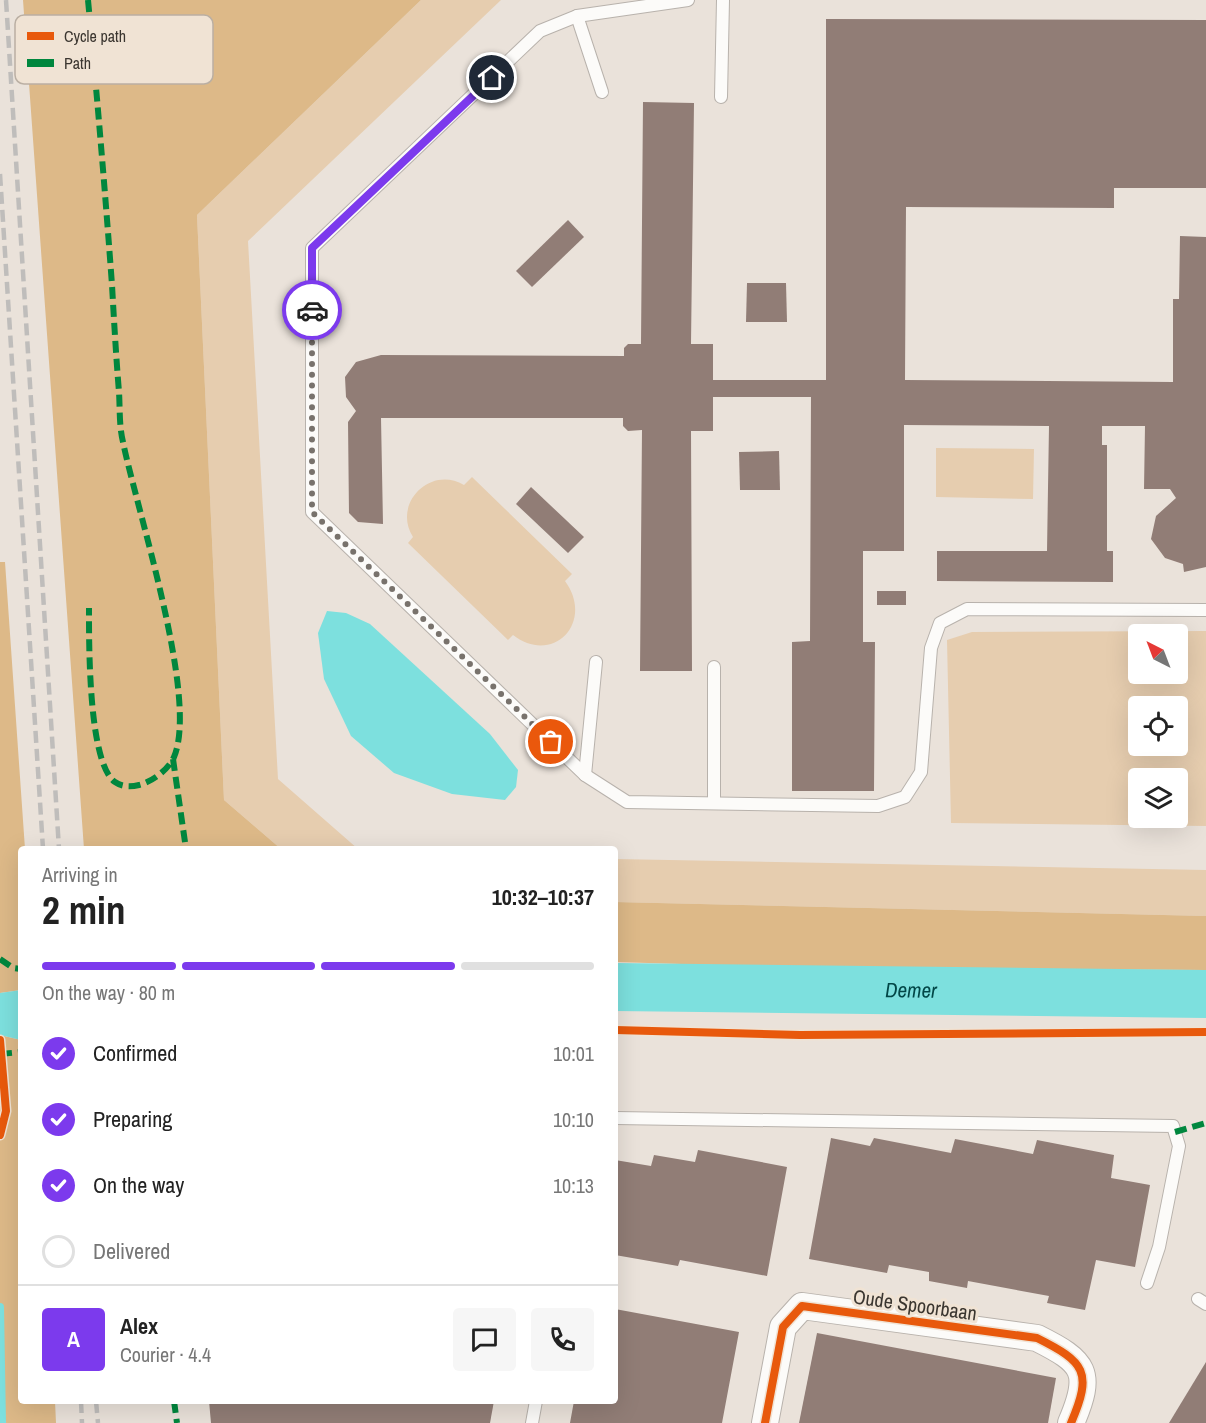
<!DOCTYPE html>
<meta charset="utf-8">
<style>
body{margin:0;font-family:"Archivo Narrow",sans-serif;background:#f6f6f6;color:#222;height:100vh;display:flex;flex-direction:column;font-size:22px;white-space:nowrap}
*{box-sizing:border-box;margin:0}
p{font-size:20px;color:#767676}
.icon{flex:none;width:33px;height:33px;fill:none;stroke:currentColor;stroke-width:2;stroke-linecap:round;stroke-linejoin:round}
.map{position:relative;flex:1;overflow:hidden}
.drawer{position:absolute;left:18px;top:846px;width:600px;height:558px;display:flex;flex-direction:column;background:#fff;border-radius:6px;box-shadow:0 6px 24px #0002}
.drawer>*{flex:none}
.needle{width:39px;rotate:318deg}
.fabs{position:absolute;left:1128px;top:624px;display:grid;gap:12px}
.fabs a{display:grid;place-items:center;width:60px;height:60px;border-radius:6px;background:#fff;box-shadow:0 6px 24px #0002;font-size:30px}
.pin{position:absolute;display:grid;place-items:center;width:51px;height:51px;color:#fff;margin:-26px;border:3px solid #fff;border-radius:50%;box-shadow:0 2px 6px #0007}
.courier{position:absolute;display:grid;place-items:center;width:60px;height:60px;margin:-30px;border:4px solid #7c3aed;border-radius:50%;background:#fff;color:#222;box-shadow:0 2px 8px #0007}
.head em{font-style:normal;font-weight:700}
.head div{display:flex;flex-direction:column-reverse}
.head{display:flex;align-items:center;justify-content:space-between;height:102px;padding:0 24px}
h1{font-size:39px;font-weight:700;line-height:45px}
.bar{display:grid;grid-template-columns:repeat(4,1fr);gap:9px 6px;align-content:center;height:72px;padding:0 24px}
.bar i{height:8px;border-radius:4px;background:#e0e0e0}
.bar .current{background:#7c3aed}
.bar p{grid-column:span 4}
.line{display:flex;align-items:center;gap:15px;padding:0 24px;border-top:2px solid #e0e0e0}
.line div{flex:1}
.round{display:grid;place-items:center;flex:none;width:63px;height:63px;border-radius:6px;background:#f6f6f6}
ol{padding:0 24px;list-style:none}
li{display:flex;align-items:center;gap:18px;height:66px}
li p{margin-inline-start:auto}
li .icon{padding:6px;border-radius:50%;background:#7c3aed;color:#fff;stroke-width:4}
li:last-child{color:#767676}
li i{width:33px;height:33px;border:3px solid #e0e0e0;border-radius:50%}
.map>svg:first-child{display:block}
.green{fill:#e6cdaf;fill-rule:evenodd}
.forest{fill:#ddb988}
.water{fill:#7de0de}
.lines{fill:none;stroke-linecap:round;stroke-linejoin:round}
.stream{stroke:#7de0de;stroke-width:8}
.river{stroke:#7de0de;stroke-width:48}
.building{fill:#917d76}
.service-casing{stroke:#b8b2ac;stroke-width:14}
.minor-casing{stroke:#b8b2ac;stroke-width:28}
.service{stroke:#fcfbf9;stroke-width:12}
.minor{stroke:#fcfbf9;stroke-width:26}
.rail{stroke:#bfbdbb;stroke-width:4.5;stroke-dasharray:12 6;stroke-linecap:butt}
.quiet{stroke:#00873e;stroke-width:6;stroke-dasharray:12 6;stroke-linecap:butt}
.cycleway-casing{stroke:#f0e3d4;stroke-width:11}
.cycleway{stroke:#e8590c;stroke-width:8}
.done{stroke:#78726c;stroke-width:6;stroke-dasharray:0 10.8}
.route{stroke:#7c3aed;stroke-width:8}
.labels{text-anchor:middle;stroke-width:6;stroke-linejoin:round;paint-order:stroke}
.street-label{font-size:20px;fill:#3b3630;stroke:#f0e3d4}
.water-label{font-size:21px;font-style:italic;fill:#024747;stroke:#f0e3d4}
.key{fill:#f0e3d4;stroke:#baafa3;stroke-width:1.5}
.key-label{font-size:16px;fill:#3b3630}
</style>
<div class="map">
<svg width="1206" height="1423" viewBox="0 0 1206 1423">
<rect width="100%" height="100%" fill="#eae2da"/>
<g class="green">
<polygon points="421,0 501,0 248,241 278,779 358,849 281,849 224,800 197,215"/>
<polygon points="936,448 1034,449 1033,499 936,497"/>
<path d="M 472,477 L 572,574 L 565,581 C 595,622 553,666 513,635 L 508,640 L 408,543 L 413,537 C 392,504 430,465 464,485 Z"/>
<path d="M 1206,631 L 1206,826 L 951,823 L 947,640 L 972,632 ZM 1138,634 L 1178,634 L 1178,674 L 1138,674 ZM 1138,706 L 1178,706 L 1178,746 L 1138,746 ZM 1178,778 L 1178,818 L 1138,818 L 1138,778 Z"/>
<polygon points="615,859 1206,870 1206,916 615,902"/>
</g>
<g class="forest">
<polygon points="23,0 421,0 197,215 224,800 281,849 84,849"/>
<polygon points="0,562 5,562 25,849 21,849 21,990 0,993"/>
<polygon points="615,902 1206,916 1206,970 815,968 615,962"/>
<polygon points="0,1035 21,1040 21,1401 55,1401 56,1423 0,1423"/>
</g>
<g class="water">
<polygon points="327,611 346,613 370,624 490,734 518,770 516,787 505,800 452,794 394,773 351,736 324,679 318,633"/>
<polygon points="21,990 21,1040 0,1035 0,993"/>
</g>
<g class="lines">
<polyline class="stream" points="0,1307 2,1423"/>
<path class="river" id="s1" d="M 615,987 L 1206,994"/>
</g>
<g class="building">
<polygon points="826,19 1206,20 1206,188 1114,188 1114,208 906,207 905,380 1173,382 1173,299 1179,299 1180,236 1206,237 1206,567 1184,572 1183,564 1165,558 1151,539 1156,516 1176,498 1170,489 1144,489 1145,426 1102,426 1102,445 1107,445 1107,551 1113,551 1113,582 937,581 937,551 1047,551 1049,426 904,425 904,551 863,551 863,642 875,642 874,791 792,791 792,642 810,641 811,397 713,397 713,431 691,431 692,671 640,671 642,430 628,431 623,426 623,418 381,418 383,524 358,522 349,513 348,422 356,411 346,397 345,377 356,362 381,355 624,356 624,348 628,344 641,344 643,102 694,103 691,344 713,344 713,380 826,380"/>
<polygon points="568,220 584,237 532,287 516,271"/>
<polygon points="747,283 786,283 787,322 746,322"/>
<polygon points="779,451 780,490 740,490 739,452"/>
<polygon points="531,487 584,537 568,553 516,504"/>
<rect x="877" y="591" width="29" height="14"/>
<polygon points="831,1138 870,1146 874,1138 951,1153 955,1139 1033,1154 1037,1140 1114,1155 1111,1178 1150,1185 1135,1267 1096,1260 1085,1310 1047,1303 1049,1296 968,1281 967,1288 929,1281 929,1272 889,1265 887,1273 809,1259"/>
<polygon points="698,1150 787,1167 767,1276 680,1260 678,1266 615,1255 615,1160 651,1166 654,1155 695,1162"/>
<polygon points="615,1309 739,1332 722,1423 570,1423 574,1401 615,1401"/>
<polygon points="817,1333 1056,1378 1048,1423 799,1423"/>
<polygon points="1206,1362 1206,1423 1169,1423"/>
<polygon points="209,1401 494,1401 490,1423 211,1423"/>
</g>
<g class="lines">
<defs>
<g id="service">
<polyline points="688,0 577,16 540,31 312,248 312,512 585,775 627,802 878,806 905,797 921,772 931,648 940,623 967,609 1206,610"/>
<polyline points="577,16 602,92"/>
<polyline points="721,97 723,0"/>
<polyline points="585,775 596,662"/>
<polyline points="714,803 714,667"/>
<polyline points="615,1118 1173,1126 1179,1146 1159,1247 1147,1283"/>
<polyline points="1198,1299 1206,1304"/>
<polyline points="532,1423 536,1401"/>
</g>
<path id="minor" d="M 765,1423 L 783,1327 L 802,1306 L 1037,1338 C 1085,1362 1093,1372 1071,1423"/>
</defs>
<use href="#service" class="service-casing"/>
<use href="#minor" class="minor-casing"/>
<use href="#service" class="service"/>
<use href="#minor" class="minor"/>
<g class="rail">
<polyline points="6,0 59,849"/>
<polyline points="0,174 43,849"/>
<polyline points="81,1401 82,1423"/>
<polyline points="96,1401 98,1423"/>
</g>
<g class="quiet">
<path d="M 88,0 C 97,95 105,190 112,285 C 114,320 116,356 119,392 C 120,408 119,426 123,442 C 137,511 199,698 174,757 C 169,769 152,782 139,785 C 131,787 122,787 115,782 C 88,763 89,641 89,608"/>
<polyline points="173,759 186,849"/>
<polyline points="0,959 13,968 21,969"/>
<polyline points="0,1054 21,1052"/>
<polyline points="1175,1132 1206,1123"/>
<polyline points="174,1401 177,1423"/>
</g>
<defs>
<g id="cycleway">
<polyline points="615,1030 800,1035 1206,1032"/>
<polyline points="0,1040 6,1111 0,1135"/>
<path d="M 765,1423 L 783,1327 L 802,1306 L 1037,1338 C 1085,1362 1093,1372 1071,1423"/>
</g>
</defs>
<use href="#cycleway" class="cycleway-casing"/>
<use href="#cycleway" class="cycleway"/>
</g>
<g class="lines">
<polyline class="done" points="312,310 312,512 551,742"/>
<polyline class="route" points="312,310 312,248 492,78"/>
</g>
<g class="labels">
<g class="street-label">
<text transform="translate(915 1305) rotate(8)" y="7">Oude Spoorbaan</text>
</g>
<g class="water-label">
<text dy="7" stroke="none"><textPath href="#s1" startOffset="296">Demer</textPath></text>
</g>
</g>
<rect x="15" y="15" width="198" height="69" rx="9" class="key"/>
<rect x="27" y="32" width="27" height="8" fill="#e8590c"/>
<rect x="27" y="59" width="27" height="8" fill="#00873e"/>
<g class="key-label">
<text x="64" y="42">Cycle path</text>
<text x="64" y="69">Path</text>
</g>
</svg>
<div class="fabs">
<a><svg class="needle" viewBox="-14 -14 28 28"><path d="M0-13l5 13h-10z" fill="#e53935"/><path d="M0 13l5-13h-10z" fill="#767676"/></svg></a>
<a><svg class="icon" aria-label="locate" viewBox="0 0 24 24"><circle cx="12" cy="12" r="6"/><path d="M12 2v4M12 18v4M2 12h4M18 12h4"/></svg></a>
<a><svg class="icon" aria-label="layers" viewBox="0 0 24 24"><path d="M12 4l9 5-9 5-9-5zM3 14l9 5 9-5"/></svg></a>
</div>
<div class="pin" style="left:551px;top:742px;background:#ea580c"><svg class="icon" aria-label="bag" viewBox="0 0 24 24"><path d="M5 8h14l-1 12H6zM9 8a3 3 0 0 1 6 0"/></svg></div>
<div class="pin" style="left:492px;top:78px;background:#1f2937"><svg class="icon" aria-label="home" viewBox="0 0 24 24"><path d="M3 11l9-7 9 7M6 9v11h12V9"/></svg></div>
<div class="courier" style="left:312px;top:310px"><svg class="icon" aria-label="car" viewBox="0 0 24 24"><path d="M5 17H2v-5l4-1 3-4h7l3 4 3 1v5h-3M9 17h6M6 11h13"/><circle cx="7" cy="17" r="2"/><circle cx="17" cy="17" r="2"/></svg></div>
<section class="drawer">
<div class="head"><div><h1>2 min</h1><p>Arriving in</p></div><em>10:32–10:37</em></div>
<div class="bar"><i class="current"></i><i class="current"></i><i class="current"></i><i></i><p>On the way · 80 m</p></div>
<ol>
<li><svg class="icon" aria-label="check" viewBox="0 0 24 24"><path d="M5 12l5 5 9-10"/></svg>Confirmed<p>10:01</p></li>
<li><svg class="icon" aria-label="check" viewBox="0 0 24 24"><path d="M5 12l5 5 9-10"/></svg>Preparing<p>10:10</p></li>
<li><svg class="icon" aria-label="check" viewBox="0 0 24 24"><path d="M5 12l5 5 9-10"/></svg>On the way<p>10:13</p></li>
<li><i></i>Delivered</li>
</ol>
<div class="line" style="height:108px"><b class="round" style="background:#7c3aed;color:#fff">A</b><div><b>Alex</b><p>Courier · 4.4</p></div><a class="round"><svg class="icon" aria-label="chat" viewBox="0 0 24 24"><path d="M4 5h16v11H9l-5 4z"/></svg></a><a class="round"><svg class="icon" aria-label="phone" viewBox="0 0 24 24"><path d="M5 4h4l2 5-3 2q2 4 5 5l2-3 5 2v4C11 20 4 13 5 4z"/></svg></a></div>
</section>
</div>
